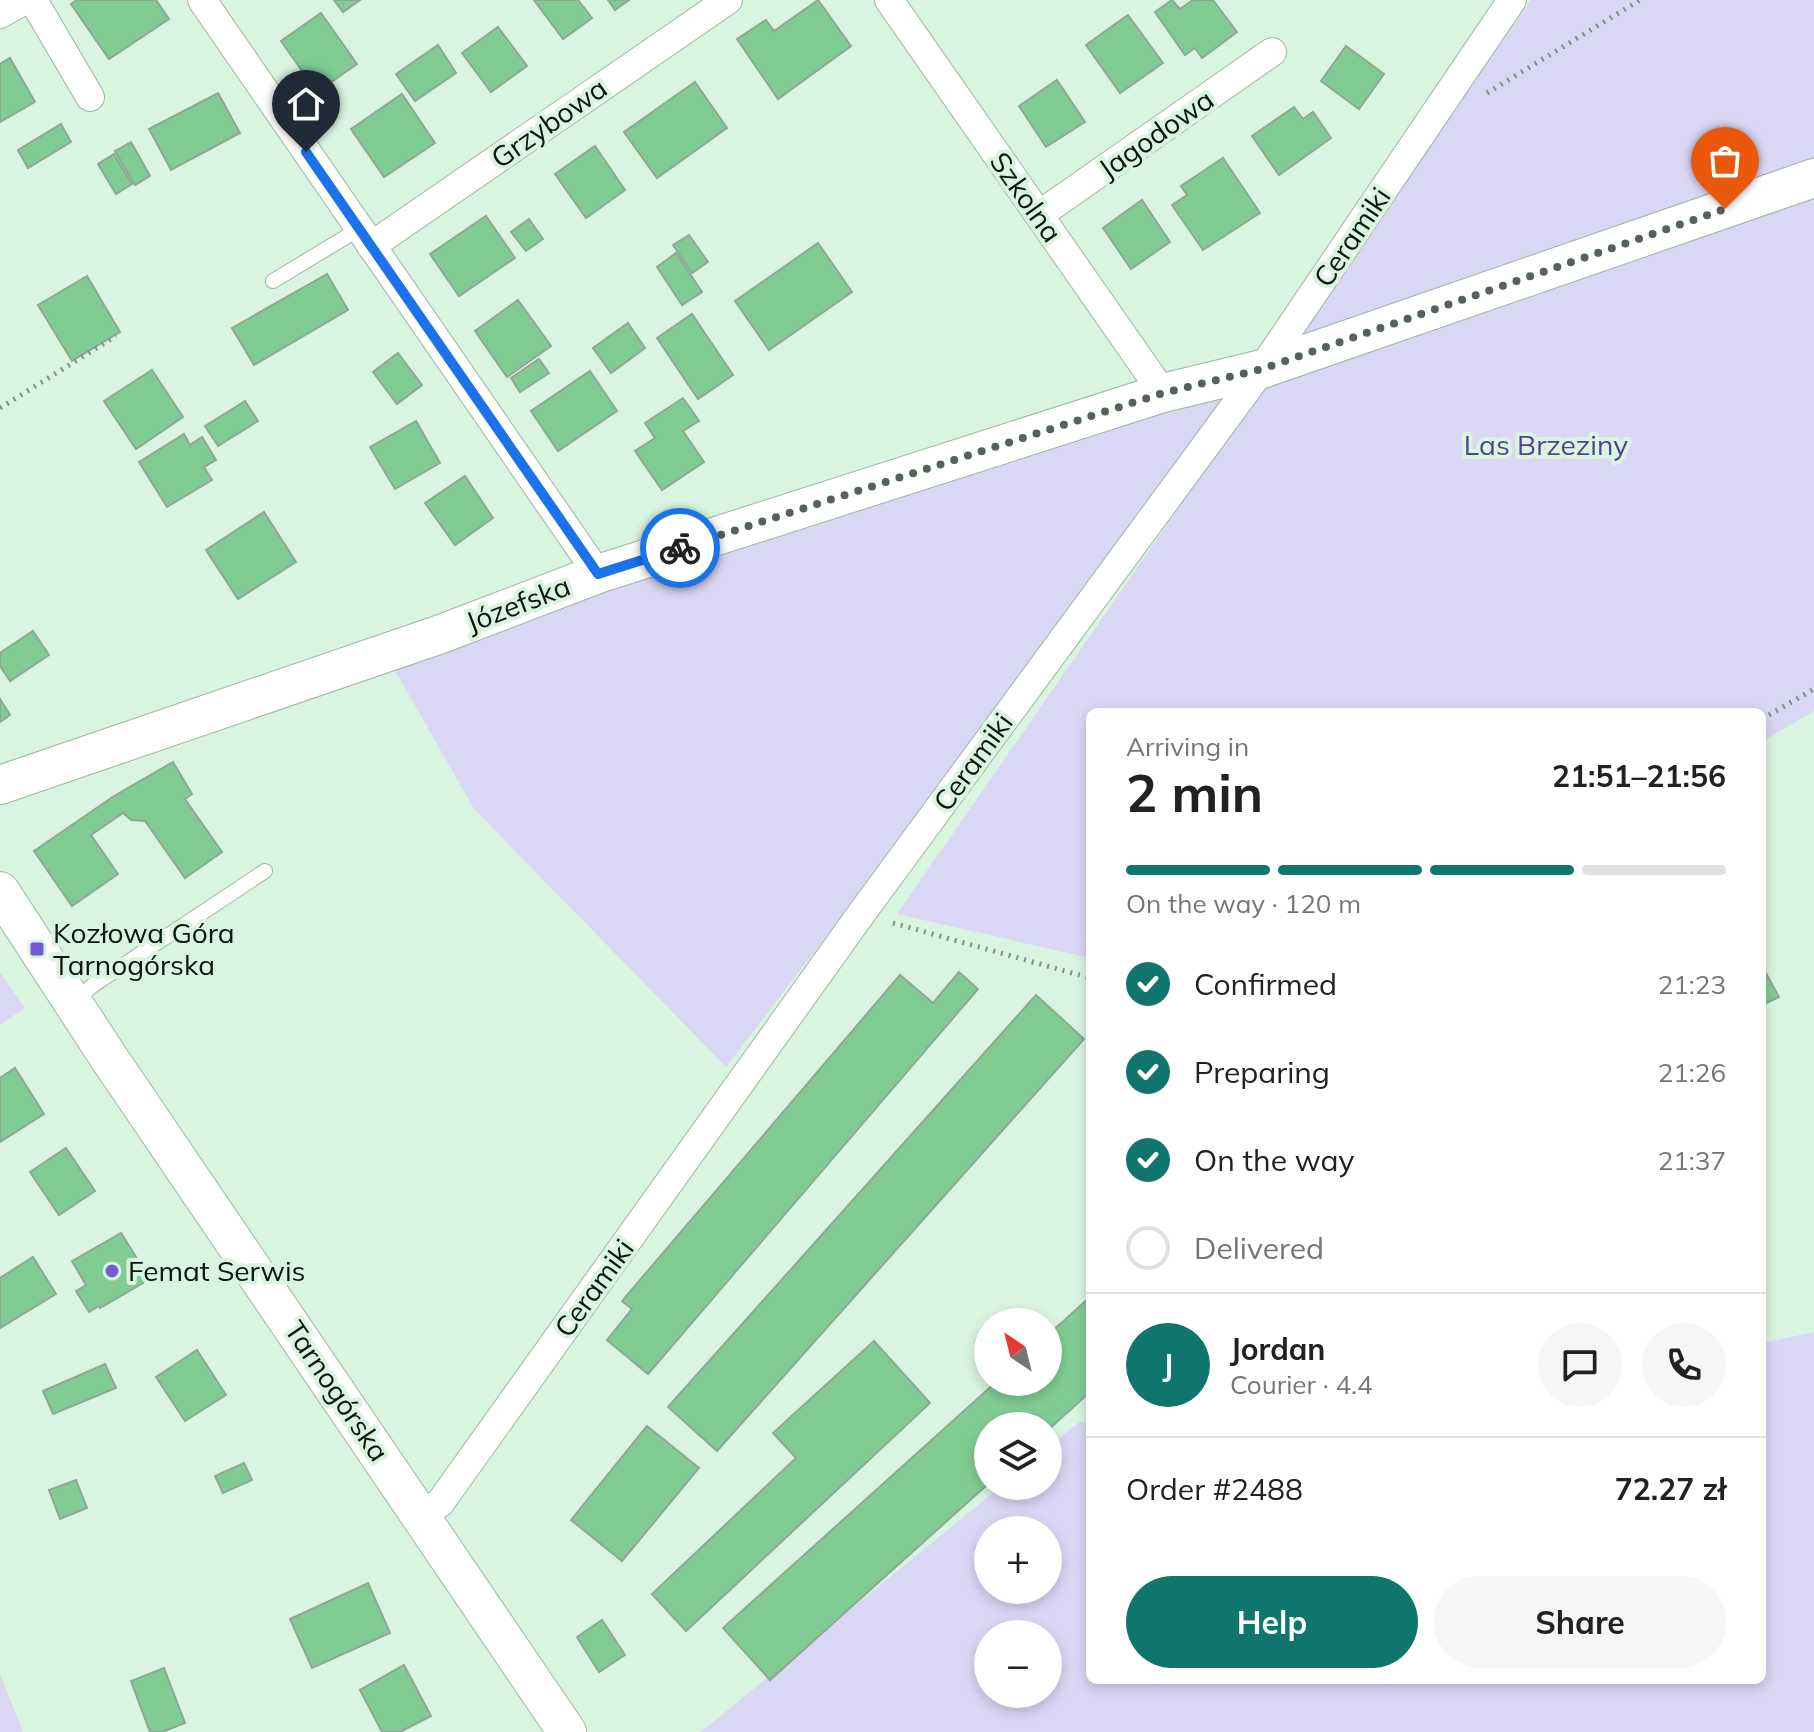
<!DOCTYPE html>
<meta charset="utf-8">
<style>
body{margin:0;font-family:Mulish,sans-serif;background:#f6f6f6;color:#202124;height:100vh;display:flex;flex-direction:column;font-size:30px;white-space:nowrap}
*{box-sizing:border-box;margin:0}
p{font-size:26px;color:#757577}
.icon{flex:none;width:44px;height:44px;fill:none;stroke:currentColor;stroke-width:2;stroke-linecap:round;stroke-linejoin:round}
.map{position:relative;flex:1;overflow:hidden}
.panel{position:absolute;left:1086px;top:708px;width:680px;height:976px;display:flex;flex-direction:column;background:#fff;border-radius:12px;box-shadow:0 4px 12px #0003}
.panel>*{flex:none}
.needle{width:52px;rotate:325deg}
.buttons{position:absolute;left:974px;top:1308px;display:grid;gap:16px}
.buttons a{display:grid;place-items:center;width:88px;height:88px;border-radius:50%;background:#fff;box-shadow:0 4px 12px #0003;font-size:40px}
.pin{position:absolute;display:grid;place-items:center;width:68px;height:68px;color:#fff;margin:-82px -34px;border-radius:50% 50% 50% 0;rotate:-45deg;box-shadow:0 0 8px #0007}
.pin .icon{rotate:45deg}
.courier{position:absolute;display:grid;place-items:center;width:80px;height:80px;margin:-40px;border:6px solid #1a73e8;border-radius:50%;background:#fff;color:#222;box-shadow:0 2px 10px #0007}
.summary em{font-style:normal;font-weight:700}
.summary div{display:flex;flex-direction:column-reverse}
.summary{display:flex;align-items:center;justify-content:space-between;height:136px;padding:0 40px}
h1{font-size:52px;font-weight:700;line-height:60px}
.bar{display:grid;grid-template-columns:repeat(4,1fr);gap:12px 8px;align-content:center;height:96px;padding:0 40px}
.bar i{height:10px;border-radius:6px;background:#e0e0e0}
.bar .on{background:#0f766e}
.bar p{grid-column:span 4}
.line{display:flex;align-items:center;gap:20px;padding:0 40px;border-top:2px solid #e0e0e0}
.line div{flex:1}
.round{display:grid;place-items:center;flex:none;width:84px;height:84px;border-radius:42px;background:#f6f6f6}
ol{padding:0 40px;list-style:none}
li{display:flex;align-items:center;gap:24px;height:88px}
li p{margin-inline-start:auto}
li .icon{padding:8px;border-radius:50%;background:#0f766e;color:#fff;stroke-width:4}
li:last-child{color:#757577}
li i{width:44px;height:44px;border:4px solid #e0e0e0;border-radius:50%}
.button{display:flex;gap:16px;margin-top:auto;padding:16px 40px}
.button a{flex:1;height:92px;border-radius:48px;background:#0f766e;color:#fff;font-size:32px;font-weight:700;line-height:92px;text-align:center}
.button a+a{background:#f6f6f6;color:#202124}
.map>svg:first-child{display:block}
.green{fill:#dad7f5;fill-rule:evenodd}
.building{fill:#81cc94;stroke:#8fa794;stroke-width:2}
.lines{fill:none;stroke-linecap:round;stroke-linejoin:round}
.lane-casing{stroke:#9cb6a1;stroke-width:16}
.street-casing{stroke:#9cb6a1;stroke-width:30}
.secondary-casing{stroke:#9cb6a1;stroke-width:40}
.path{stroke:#7f9282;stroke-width:5;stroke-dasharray:2 6;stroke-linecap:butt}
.lane{stroke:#fff;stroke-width:14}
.street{stroke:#fff;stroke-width:28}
.secondary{stroke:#fff;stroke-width:38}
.done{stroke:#536356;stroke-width:8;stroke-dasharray:0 14.4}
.route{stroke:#1a73e8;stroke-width:10}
.poi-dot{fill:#755ad4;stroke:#daf5df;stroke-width:3}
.labels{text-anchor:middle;stroke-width:8;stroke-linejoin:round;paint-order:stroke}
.street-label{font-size:28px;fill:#0b140d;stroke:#daf5df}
.park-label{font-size:28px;fill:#533f98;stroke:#daf5df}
.poi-label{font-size:28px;fill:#0b140d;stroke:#daf5df;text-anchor:start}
</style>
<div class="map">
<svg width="1814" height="1732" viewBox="0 0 1814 1732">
<rect width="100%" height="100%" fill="#daf5df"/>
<g class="green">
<polygon points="1531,0 1814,0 1814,711 1762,742 1762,712 1090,712 1090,958 897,914"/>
<polygon points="1262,369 726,1067 474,809 384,651"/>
<polygon points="0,972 25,1008 0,1025"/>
<path d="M 1814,1332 L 1814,1732 L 701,1732 L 1001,1486 L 1048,1486 L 1048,1447 L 1078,1423 L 1090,1422 L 1090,1680 L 1762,1680 L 1762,1343 ZM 988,1530 L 1048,1530 L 1048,1590 L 988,1590 ZM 988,1634 L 1048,1634 L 1048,1694 L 988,1694 Z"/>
<polygon points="0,1674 23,1732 0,1732"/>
</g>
<g class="building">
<polygon points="77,0 156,0 169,19 109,59 71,4"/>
<polygon points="334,0 360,0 343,12"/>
<polygon points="534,0 578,0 592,18 563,39"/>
<polygon points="608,0 629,0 615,10"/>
<polygon points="818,0 851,46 778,99 737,39 766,20 774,31"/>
<polygon points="1172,0 1180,9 1193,0 1213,0 1237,32 1202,58 1195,48 1185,55 1155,12"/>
<polygon points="321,13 357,64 317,92 281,41"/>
<polygon points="1128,15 1163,63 1120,93 1086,45"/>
<polygon points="498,27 527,66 491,92 462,53"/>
<polygon points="438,45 456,73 415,101 396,74"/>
<polygon points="1346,46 1384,74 1359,109 1321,81"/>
<polygon points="10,58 35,102 0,122 0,64"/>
<polygon points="1057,80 1085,122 1046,147 1019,106"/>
<polygon points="695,82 727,128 657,178 624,132"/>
<polygon points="218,93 240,133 171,170 149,129"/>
<polygon points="402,94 435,143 384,177 351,129"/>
<polygon points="1294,107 1303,119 1313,112 1331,138 1279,175 1252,136"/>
<polygon points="61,124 71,142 28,168 18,150"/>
<polygon points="131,142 150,176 135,185 115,151"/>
<polygon points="595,146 625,190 586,218 555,174"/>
<polygon points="114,154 132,184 116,194 98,164"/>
<polygon points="1223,158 1260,213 1203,250 1172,205 1187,195 1181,186"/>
<polygon points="1142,200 1170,242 1131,269 1103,228"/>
<polygon points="486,216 515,258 459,296 430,254"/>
<polygon points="529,219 543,239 526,251 511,232"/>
<polygon points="689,235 708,262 692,273 673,245"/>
<polygon points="818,243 852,292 769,350 735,301"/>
<polygon points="676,253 702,292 682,305 657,267"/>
<polygon points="327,274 348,310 254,365 232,328"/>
<polygon points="87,276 120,332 72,361 38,305"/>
<polygon points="518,300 551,346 507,377 475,331"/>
<polygon points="692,314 733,375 698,399 657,338"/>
<polygon points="628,323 645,348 611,373 593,348"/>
<polygon points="398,353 422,385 397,404 373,372"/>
<polygon points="539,359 549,373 520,392 511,378"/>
<polygon points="152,370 183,417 136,449 104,401"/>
<polygon points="590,371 617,411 558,451 531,411"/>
<polygon points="683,398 699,421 683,431 704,462 662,490 635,451 655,438 645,423"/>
<polygon points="245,401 258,421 218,446 205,426"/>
<polygon points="416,421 440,463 395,489 370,447"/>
<polygon points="184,434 190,445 202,437 216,460 204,467 212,480 167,507 139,462"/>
<polygon points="465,476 493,518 455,545 425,503"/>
<polygon points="264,512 296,562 238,599 206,550"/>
<polygon points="33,631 49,655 10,681 0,666 0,653"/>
<polygon points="0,699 10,715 0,722"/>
<polygon points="173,762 192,794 185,799 222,852 185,878 145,821 131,820 123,813 91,835 118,874 72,906 34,851 114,796"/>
<polygon points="1762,966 1779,997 1762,1005"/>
<polygon points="959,972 978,989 648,1374 607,1340 632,1309 622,1301 900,975 933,1003"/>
<polygon points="1036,995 1084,1039 717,1451 668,1407"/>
<polygon points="15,1068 44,1114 0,1142 0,1078"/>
<polygon points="66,1148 95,1191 59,1215 30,1172"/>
<polygon points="121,1233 150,1279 100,1308 99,1306 89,1312 76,1291 86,1285 72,1261"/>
<polygon points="33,1257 56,1294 0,1328 0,1278"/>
<polygon points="1090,1297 1090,1392 1048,1430 1048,1426 988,1426 988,1484 770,1680 723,1628 996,1382 1048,1382 1048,1335"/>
<polygon points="874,1341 930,1403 686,1631 652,1594 796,1458 773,1433"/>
<polygon points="197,1350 226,1395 185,1421 156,1377"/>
<polygon points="105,1364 116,1388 53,1414 43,1391"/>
<polygon points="647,1426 699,1468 622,1561 571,1520"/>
<polygon points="244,1463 252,1480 223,1493 215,1476"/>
<polygon points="76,1480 87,1508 60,1519 49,1490"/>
<polygon points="368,1583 390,1633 312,1668 290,1619"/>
<polygon points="602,1620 625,1655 599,1672 577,1637"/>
<polygon points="404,1665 431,1716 400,1732 382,1732 360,1690"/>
<polygon points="164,1668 185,1723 162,1732 150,1732 131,1681"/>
</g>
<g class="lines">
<defs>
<g id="lane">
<polyline points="273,281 359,229"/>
<polyline points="73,1003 92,986 265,871"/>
</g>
<g id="street">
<polyline points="33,0 90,97"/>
<polyline points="202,0 598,574"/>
<polyline points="889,0 1163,393"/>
<polyline points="0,14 25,0"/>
<polyline points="1039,215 1272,52"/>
<polyline points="371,246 728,0"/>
<polyline points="422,1514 440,1503 861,914 1262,369 1512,0"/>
</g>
<g id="secondary">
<polyline points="0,785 441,634 598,574 1163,393 1262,369 1814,178"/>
<polyline points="0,891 109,1058 567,1732"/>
</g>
</defs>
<use href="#lane" class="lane-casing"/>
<use href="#street" class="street-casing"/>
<use href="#secondary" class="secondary-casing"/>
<g class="path">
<polyline points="1487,93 1640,0"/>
<polyline points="0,408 116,336"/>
<polyline points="1762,719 1814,689"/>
<polyline points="893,923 1090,978"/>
</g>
<use href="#lane" class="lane"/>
<use href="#street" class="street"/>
<use href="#secondary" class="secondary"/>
</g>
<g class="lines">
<polyline class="done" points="680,548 1163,393 1262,369 1725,209"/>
<polyline class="route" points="306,152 598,574 680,548"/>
</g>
<g class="poi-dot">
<rect x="29" y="941" width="16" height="16" rx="4"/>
<circle cx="112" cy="1271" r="8"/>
</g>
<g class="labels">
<g class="street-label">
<text transform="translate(549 123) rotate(-35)" y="10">Grzybowa</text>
<text transform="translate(1156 134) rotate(-35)" y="10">Jagodowa</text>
<text transform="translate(1026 197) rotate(55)" y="10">Szkolna</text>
<text transform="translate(1352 237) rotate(-56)" y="10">Ceramiki</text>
<text transform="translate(518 604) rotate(-21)" y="10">Józefska</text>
<text transform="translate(973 762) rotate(-54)" y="10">Ceramiki</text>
<text transform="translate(594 1288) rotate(-54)" y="10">Ceramiki</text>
<text transform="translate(337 1391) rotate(56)" y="10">Tarnogórska</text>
</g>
<g class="park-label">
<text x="1546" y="455">Las Brzeziny</text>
</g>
<g class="poi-label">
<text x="53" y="943">Kozłowa Góra<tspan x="53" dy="32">Tarnogórska</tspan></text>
<text x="128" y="1281">Femat Serwis</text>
</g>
</g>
</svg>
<div class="buttons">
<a><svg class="needle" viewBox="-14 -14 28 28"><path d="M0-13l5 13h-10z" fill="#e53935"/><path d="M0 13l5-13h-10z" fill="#757577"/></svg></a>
<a><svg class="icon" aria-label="layers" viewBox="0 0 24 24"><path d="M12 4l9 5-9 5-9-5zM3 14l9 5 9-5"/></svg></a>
<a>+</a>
<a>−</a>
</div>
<div class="pin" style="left:1725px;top:209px;background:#ea580c"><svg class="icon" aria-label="bag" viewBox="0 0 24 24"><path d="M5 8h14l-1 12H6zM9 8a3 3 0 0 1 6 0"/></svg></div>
<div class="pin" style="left:306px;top:152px;background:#1f2937"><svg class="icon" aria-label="home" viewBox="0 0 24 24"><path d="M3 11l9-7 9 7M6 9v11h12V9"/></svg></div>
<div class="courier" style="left:680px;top:548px"><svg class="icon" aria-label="bike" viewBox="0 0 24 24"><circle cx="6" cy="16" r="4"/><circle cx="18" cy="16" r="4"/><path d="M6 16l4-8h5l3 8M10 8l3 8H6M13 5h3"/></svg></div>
<section class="panel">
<div class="summary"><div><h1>2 min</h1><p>Arriving in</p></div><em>21:51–21:56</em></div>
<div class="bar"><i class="on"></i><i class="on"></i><i class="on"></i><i></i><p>On the way · 120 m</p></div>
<ol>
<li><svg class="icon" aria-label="check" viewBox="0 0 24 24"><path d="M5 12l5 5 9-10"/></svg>Confirmed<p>21:23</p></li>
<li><svg class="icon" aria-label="check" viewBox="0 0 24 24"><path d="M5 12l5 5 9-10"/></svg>Preparing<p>21:26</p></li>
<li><svg class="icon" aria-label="check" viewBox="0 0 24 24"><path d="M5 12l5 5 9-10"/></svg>On the way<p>21:37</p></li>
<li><i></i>Delivered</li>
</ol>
<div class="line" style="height:144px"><b class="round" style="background:#0f766e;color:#fff">J</b><div><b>Jordan</b><p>Courier · 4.4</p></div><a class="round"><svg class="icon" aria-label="chat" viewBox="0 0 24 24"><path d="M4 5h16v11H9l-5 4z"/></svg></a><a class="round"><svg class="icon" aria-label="phone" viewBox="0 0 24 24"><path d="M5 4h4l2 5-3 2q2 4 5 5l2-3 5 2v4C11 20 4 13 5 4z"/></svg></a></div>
<div class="line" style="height:104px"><div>Order #2488</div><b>72.27 zł</b></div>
<div class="button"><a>Help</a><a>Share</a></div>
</section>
</div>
